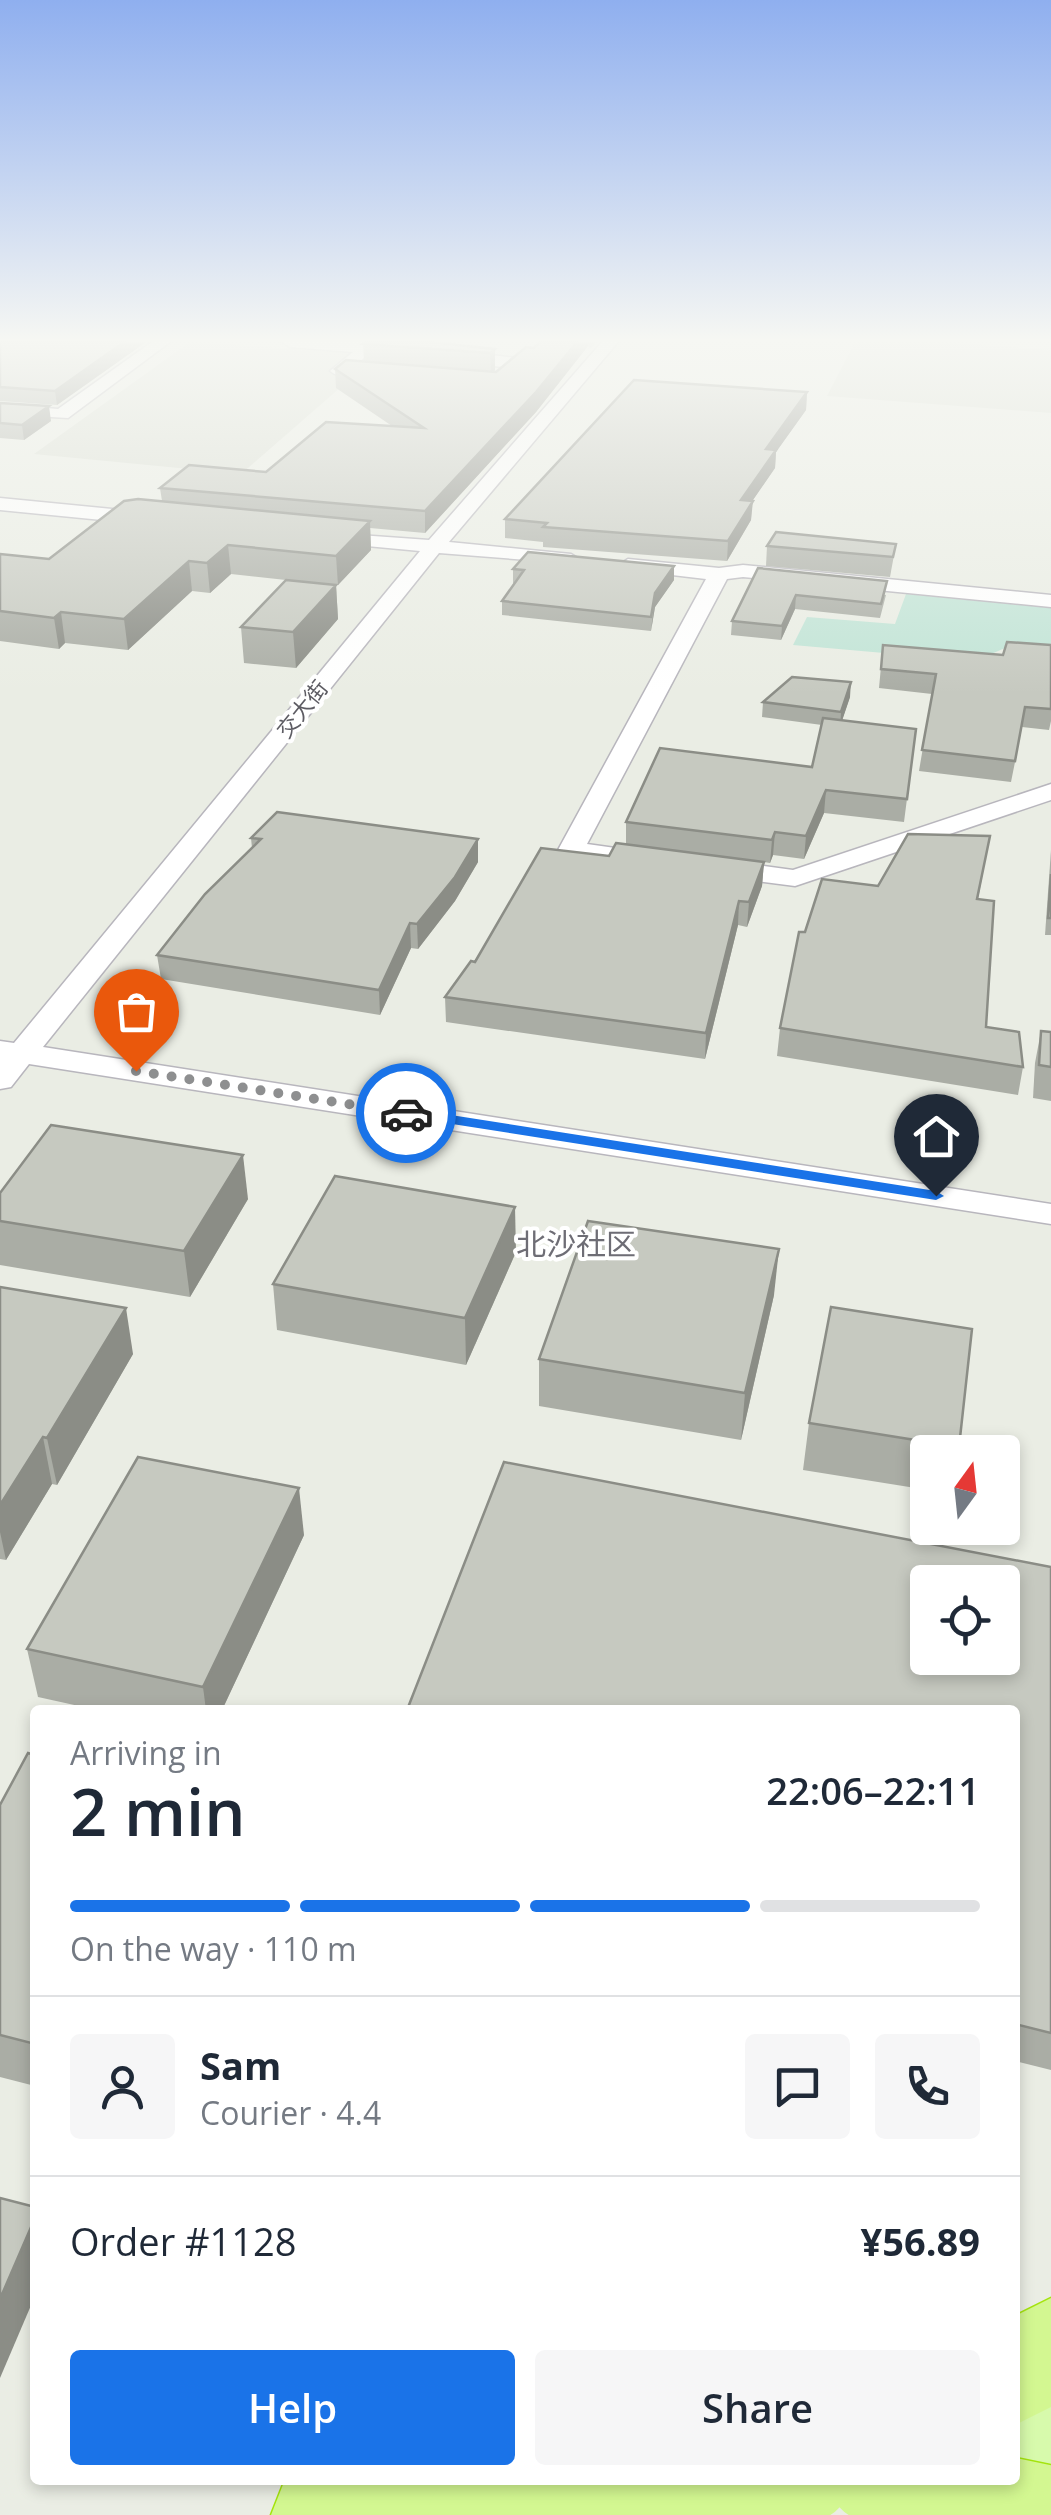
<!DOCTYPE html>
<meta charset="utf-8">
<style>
body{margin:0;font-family:"Open Sans","Noto Sans SC",sans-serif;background:#f6f6f7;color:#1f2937;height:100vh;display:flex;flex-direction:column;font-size:38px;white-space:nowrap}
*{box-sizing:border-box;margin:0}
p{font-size:32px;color:#747a83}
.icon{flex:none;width:55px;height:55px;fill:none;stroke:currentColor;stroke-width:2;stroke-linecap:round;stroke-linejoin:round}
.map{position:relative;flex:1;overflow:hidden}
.drawer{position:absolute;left:30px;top:1705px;width:990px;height:780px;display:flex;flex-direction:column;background:#fff;border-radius:10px;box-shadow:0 5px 15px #0003}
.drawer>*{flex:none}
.needle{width:65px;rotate:15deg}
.fabs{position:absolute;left:910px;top:1435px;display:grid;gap:20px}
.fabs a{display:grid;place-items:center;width:110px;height:110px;border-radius:10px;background:#fff;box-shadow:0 5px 15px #0003;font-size:50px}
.pin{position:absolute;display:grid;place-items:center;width:85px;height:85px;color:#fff;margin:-102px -42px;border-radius:50% 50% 50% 0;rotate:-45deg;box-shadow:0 0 10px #0007}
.pin .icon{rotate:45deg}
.courier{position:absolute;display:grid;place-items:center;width:100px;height:100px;margin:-50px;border:8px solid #1a73e8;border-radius:50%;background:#fff;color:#222;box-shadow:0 2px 12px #0007}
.summary em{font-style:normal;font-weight:600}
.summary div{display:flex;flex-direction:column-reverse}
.summary{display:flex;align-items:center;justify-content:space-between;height:170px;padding:0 40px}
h1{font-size:65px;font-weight:600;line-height:75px}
.bar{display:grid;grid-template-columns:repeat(4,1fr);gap:15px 10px;align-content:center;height:120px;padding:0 40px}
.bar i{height:12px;border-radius:8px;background:#e0e1e3}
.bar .selected{background:#1a73e8}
.bar p{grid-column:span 4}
.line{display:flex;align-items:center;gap:25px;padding:0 40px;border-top:2px solid #e0e1e3}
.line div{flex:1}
.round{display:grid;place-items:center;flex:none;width:105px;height:105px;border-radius:10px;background:#f6f6f7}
.action{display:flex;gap:20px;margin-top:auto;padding:20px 40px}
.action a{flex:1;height:115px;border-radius:10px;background:#1a73e8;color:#fff;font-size:40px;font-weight:600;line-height:115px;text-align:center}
.action a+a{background:#f6f6f7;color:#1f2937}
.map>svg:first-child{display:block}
.education{fill:#d9ddd2}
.green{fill:#c1e4d6}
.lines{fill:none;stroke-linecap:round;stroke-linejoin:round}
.minor-casing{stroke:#b8b6bd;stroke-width:3}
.major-casing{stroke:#bce961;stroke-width:3}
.highway-casing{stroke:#a4e40d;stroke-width:3}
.minor{fill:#fff;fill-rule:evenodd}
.major{fill:#d7faac;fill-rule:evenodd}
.highway{fill:#d3f791;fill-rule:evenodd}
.highway-bridge-casing{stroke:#a4e40d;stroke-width:85;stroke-linecap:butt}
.highway-bridge{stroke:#d3f791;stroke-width:82}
.wall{fill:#aaada5}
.shaded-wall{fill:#8b8d86}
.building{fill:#c6c9c0;stroke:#8b8d86;stroke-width:2.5;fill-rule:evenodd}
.route{fill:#1a73e8}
.done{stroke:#8e8f90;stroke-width:10;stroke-dasharray:0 18}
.labels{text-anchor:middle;stroke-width:8;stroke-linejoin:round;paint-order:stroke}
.far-street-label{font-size:22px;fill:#5d5c63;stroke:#fff}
.neighbourhood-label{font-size:30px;fill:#6e6d75;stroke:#fff}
</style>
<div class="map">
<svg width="1051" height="2515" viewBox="0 0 1051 2515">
<rect width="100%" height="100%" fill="#eaede4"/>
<g class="education">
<polygon points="190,342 360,353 357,373 241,474 34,454"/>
<polygon points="855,342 940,342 1051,350 1051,413 827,396"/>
</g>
<polygon class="green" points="906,594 1051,608 1051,654 1005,648 975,661 793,645 807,617 895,624"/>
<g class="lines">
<defs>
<g id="minor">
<polygon points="152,342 170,342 68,418 0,414 0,404 58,409"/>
<path d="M 282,342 L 381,342 L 516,358 L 524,363 L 502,387 L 479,387 L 479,379 L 492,378 L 503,367 L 370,353 L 352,368 L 375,371 L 375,377 C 362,380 339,379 330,371 L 353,352 L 290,347 Z"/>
<polygon points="602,342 618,342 449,542 571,554 581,560 578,564 439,553 43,1047 1051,1204 1051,1224 29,1064 11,1087 0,1089 0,1041 14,1043 420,551 324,542 317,540 317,532 429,540"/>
<polygon points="0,498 153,513 163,519 153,525 0,510"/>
<polygon points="628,559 719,568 743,565 1051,595 1051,607 743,577 727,579 587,844 665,855 669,861 656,869 571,858 558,850 706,579 621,569 618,565"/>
<polygon points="1051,784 1051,800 795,886 718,876 705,868 718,860 793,870"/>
</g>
<polygon id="major" points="1051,2403 1051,2481 1015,2484 1006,2480 1015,2480 1015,2406"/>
<g id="highway">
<polygon points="1051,2298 1051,2407 1015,2425 1015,2316"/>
<polygon points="290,2480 467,2480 453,2512 447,2515 271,2515 284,2482"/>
</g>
</defs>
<use href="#minor" class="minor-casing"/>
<use href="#major" class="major-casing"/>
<use href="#highway" class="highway-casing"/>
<use href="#minor" class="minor"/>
<use href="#major" class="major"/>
<use href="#highway" class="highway"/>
<defs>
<g id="highway-bridge">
<polyline points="870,2480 932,2483 1051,2507"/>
<polyline points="469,2515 616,2490 809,2480"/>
</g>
</defs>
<use href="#highway-bridge" class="highway-bridge-casing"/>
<use href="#highway-bridge" class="highway-bridge"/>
</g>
<g class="wall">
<polygon points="0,342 146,342 57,405 0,401"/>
<polygon points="540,342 597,342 591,348 588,346 536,412 425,533 370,528 371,550 338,585 336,585 338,619 296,668 244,663 241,627 286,580 231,574 210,593 192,591 128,650 65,643 59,649 0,641 0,554 49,559 162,501 160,488 266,472 392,426 336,388 335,369 364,361 363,344 495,349 495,370 493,372 496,372 534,348"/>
<polygon points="807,392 806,410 776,452 775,468 752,501 751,520 727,561 543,547 543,542 505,538 505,519"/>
<polygon points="0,403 51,421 24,440 0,438"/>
<polygon points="896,544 890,577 766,566 767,546"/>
<polygon points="674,566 674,580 655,607 651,631 502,615 502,601 515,583 513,583 513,569"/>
<polygon points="758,568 886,595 880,618 795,609 781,640 731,635 732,621"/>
<polygon points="883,645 1003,655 1051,645 1051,721 1049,730 1022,727 1011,782 919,771 932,694 879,688"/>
<polygon points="850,697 842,720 916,729 904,822 824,813 804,859 773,855 770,863 764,862 762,886 747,927 738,925 705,1059 446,1022 445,997 475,962 626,844 626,822 812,767 822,725 762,717 763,702"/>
<polygon points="251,838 478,862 455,901 418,949 411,948 380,1015 161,979 157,955 252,848"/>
<polygon points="1051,850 1051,935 1045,935"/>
<polygon points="985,862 978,899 986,1027 1023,1067 1018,1095 777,1056 780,1028 805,932 878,886"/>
<polygon points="1041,1031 1051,1032 1051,1101 1033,1098 1035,1063"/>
<polygon points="0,1193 248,1199 190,1297 0,1265"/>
<polygon points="516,1252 466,1365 277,1330 273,1284"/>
<polygon points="0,1287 133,1354 57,1485 52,1484 6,1560 0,1559"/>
<polygon points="774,1295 741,1440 539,1406 539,1359"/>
<polygon points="972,1329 958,1452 928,1452 928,1490 803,1470 809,1423"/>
<polygon points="304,1535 222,1710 97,1710 38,1697 27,1649"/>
<polygon points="1051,1567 1051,2070 1015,2061 1015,1710"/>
<polygon points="35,1755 35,2086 0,2077 0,1805"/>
</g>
<g class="shaded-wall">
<polygon points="124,342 146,342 57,405 55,391"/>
<polygon points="577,342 589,342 588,346 536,412 425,533 425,511"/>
<polygon points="495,349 495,370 491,374 490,353"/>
<polygon points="807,392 806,410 776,452 775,468 740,519 741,500 766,449"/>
<polygon points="49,406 51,421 24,440 22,425"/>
<polygon points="753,501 751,520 727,561 728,541"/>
<polygon points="370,521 371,550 338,585 336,556"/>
<polygon points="228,545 231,574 210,593 207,563"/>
<polygon points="189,561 192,591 128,650 124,619"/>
<polygon points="674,566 674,580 655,607 651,631 655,593"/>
<polygon points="336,585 338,619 296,668 293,632"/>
<polygon points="796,595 795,609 781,640 782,626"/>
<polygon points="61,612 65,643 59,649 54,618"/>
<polygon points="851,682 850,697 840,727 841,712"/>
<polygon points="826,790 824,813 804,859 806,836"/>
<polygon points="775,832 773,855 770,863 772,840"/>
<polygon points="478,839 478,862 455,901 418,949 417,924"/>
<polygon points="764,862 762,886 747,927 749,902"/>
<polygon points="739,901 738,925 705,1059 706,1033"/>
<polygon points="410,923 411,948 380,1015 379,990"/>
<polygon points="243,1155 248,1199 190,1297 184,1251"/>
<polygon points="515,1207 516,1252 466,1365 465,1318"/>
<polygon points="779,1249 774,1295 741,1440 745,1393"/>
<polygon points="126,1308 133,1354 57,1485 47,1438"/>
<polygon points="43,1437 52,1484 6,1560 0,1532 0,1505"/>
<polygon points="299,1488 304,1535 222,1710 206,1710 203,1687"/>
<polygon points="35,2218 35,2296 0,2378 0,2299"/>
</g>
<g class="building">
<polygon points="0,342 124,342 55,391 0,387"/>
<polygon points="366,342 430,342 495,349 490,353 363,344"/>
<polygon points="540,342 577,342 536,392 425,511 160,488 189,465 266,472 326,422 424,428 335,369 346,360 496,372 526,347 534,348"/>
<polygon points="634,380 807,392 766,449 776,450 741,500 753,501 728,541 543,527 547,523 505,519"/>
<polygon points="0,403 49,406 22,425 0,423"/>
<polygon points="138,499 370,521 336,556 228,545 207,563 189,561 124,619 61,612 54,618 0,611 0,554 49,559 124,501"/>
<polygon points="776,532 896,544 893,557 767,546"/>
<polygon points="528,552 674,566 655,593 651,617 502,601 524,570 513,569"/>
<polygon points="758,568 887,581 881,604 796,595 782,626 732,621"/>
<polygon points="286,580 336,585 293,632 241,627"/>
<polygon points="1007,642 1051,645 1051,709 1025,707 1015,761 922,750 936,674 881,669 883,645 1003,655"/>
<polygon points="792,677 851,682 841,712 763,702"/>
<polygon points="823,718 916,729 907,799 826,790 806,836 775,832 772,840 626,822 660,748 812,767"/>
<polygon points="277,812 478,839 455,877 417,924 410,923 379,990 157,955 205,894 261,839 251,838"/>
<polygon points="908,834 990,836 977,899 994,901 986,1027 1019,1032 1023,1067 780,1028 799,932 805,932 822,879 878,886"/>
<polygon points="616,843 764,862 749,902 739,901 706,1033 445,997 471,961 475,962 541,848 609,856"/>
<polygon points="1051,874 1051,918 1048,918"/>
<polygon points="1041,1031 1051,1032 1051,1067 1039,1065"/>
<polygon points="51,1125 243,1155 184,1251 0,1221 0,1193"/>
<polygon points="335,1176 515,1207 465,1318 273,1284"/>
<polygon points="588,1221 779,1249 745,1393 539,1359"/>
<polygon points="0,1287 126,1308 47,1438 43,1437 0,1505"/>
<polygon points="831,1307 972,1329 959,1447 809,1423"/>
<polygon points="138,1457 299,1488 203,1687 27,1649"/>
<path d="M 504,1462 L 1051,1567 L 1051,2033 L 1015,2024 L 1015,1710 L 407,1710 ZM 928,1582 L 1002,1582 L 1002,1658 L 928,1658 Z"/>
<polygon points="28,1753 35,1755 35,2044 0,2035 0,1805"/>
<polygon points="0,2198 35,2207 35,2218 0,2299"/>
</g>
<linearGradient id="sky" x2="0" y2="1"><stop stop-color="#8fafef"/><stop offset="0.49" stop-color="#f6f7f3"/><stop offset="1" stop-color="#f6f7f3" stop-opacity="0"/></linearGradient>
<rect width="1051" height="694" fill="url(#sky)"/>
<polygon class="route" points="406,1108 936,1191 944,1196 936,1200 401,1116 398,1113"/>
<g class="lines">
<polyline class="done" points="136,1071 406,1113"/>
</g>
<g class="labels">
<g class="far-street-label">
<text transform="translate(302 709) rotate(-51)" y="8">交大街</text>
</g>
<g class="neighbourhood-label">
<text x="576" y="1255">北沙社区</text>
</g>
</g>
</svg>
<div class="fabs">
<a><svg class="needle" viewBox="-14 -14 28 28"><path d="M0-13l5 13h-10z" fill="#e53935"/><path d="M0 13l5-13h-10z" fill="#747a83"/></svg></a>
<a><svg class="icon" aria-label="locate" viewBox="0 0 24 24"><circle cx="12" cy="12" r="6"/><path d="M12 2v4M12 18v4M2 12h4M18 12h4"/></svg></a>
</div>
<div class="pin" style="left:136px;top:1071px;background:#ea580c"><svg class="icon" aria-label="bag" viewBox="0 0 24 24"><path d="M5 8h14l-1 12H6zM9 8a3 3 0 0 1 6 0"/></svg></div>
<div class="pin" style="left:936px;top:1196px;background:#1f2937"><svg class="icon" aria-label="home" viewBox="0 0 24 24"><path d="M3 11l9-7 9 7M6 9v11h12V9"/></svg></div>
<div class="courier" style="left:406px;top:1113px"><svg class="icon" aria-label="car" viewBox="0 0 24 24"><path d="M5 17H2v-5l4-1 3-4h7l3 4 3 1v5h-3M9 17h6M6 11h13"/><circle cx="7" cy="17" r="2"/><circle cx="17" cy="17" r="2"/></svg></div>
<section class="drawer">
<div class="summary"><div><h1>2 min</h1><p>Arriving in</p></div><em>22:06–22:11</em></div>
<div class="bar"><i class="selected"></i><i class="selected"></i><i class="selected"></i><i></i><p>On the way · 110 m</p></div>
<div class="line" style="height:180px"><a class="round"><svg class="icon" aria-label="person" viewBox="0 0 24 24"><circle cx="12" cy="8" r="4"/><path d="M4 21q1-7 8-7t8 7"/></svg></a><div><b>Sam</b><p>Courier · 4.4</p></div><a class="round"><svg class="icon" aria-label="chat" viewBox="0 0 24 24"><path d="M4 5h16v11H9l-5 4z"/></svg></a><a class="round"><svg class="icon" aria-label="phone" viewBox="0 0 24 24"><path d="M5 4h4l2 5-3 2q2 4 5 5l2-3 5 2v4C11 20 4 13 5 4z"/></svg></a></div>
<div class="line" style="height:130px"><div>Order #1128</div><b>¥56.89</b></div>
<div class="action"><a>Help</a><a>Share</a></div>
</section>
</div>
